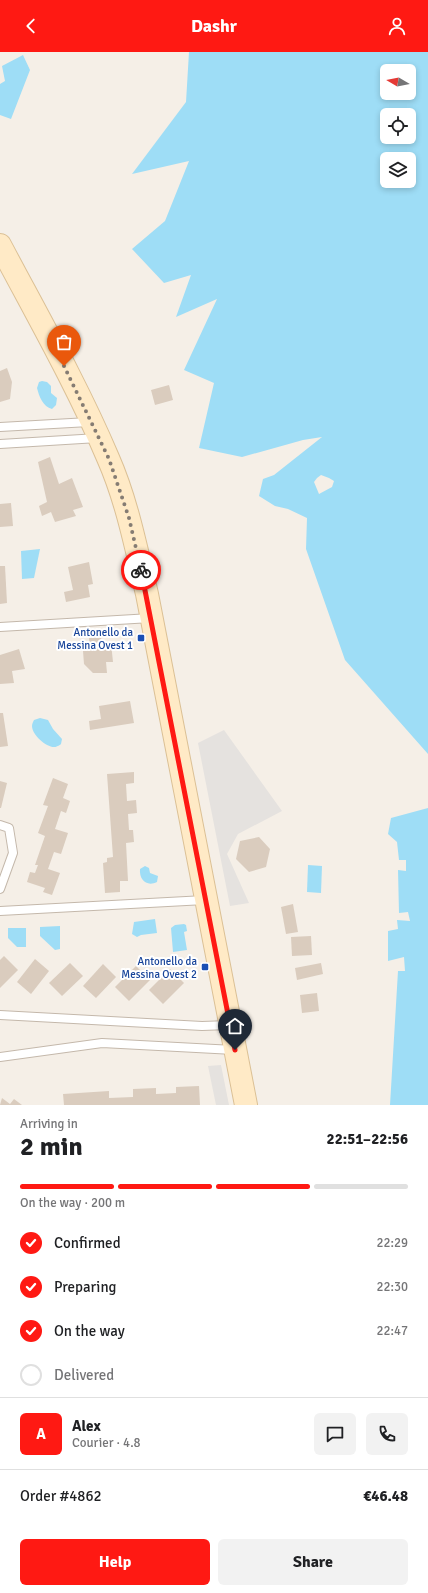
<!DOCTYPE html>
<meta charset="utf-8">
<style>
body{margin:0;font-family:Signika,sans-serif;background:#f2f2f2;color:#202124;height:100vh;display:flex;flex-direction:column;font-size:15px;white-space:nowrap}
*{box-sizing:border-box;margin:0}
p{font-size:13px;color:#757577}
.icon{flex:none;width:22px;height:22px;fill:none;stroke:currentColor;stroke-width:2;stroke-linecap:round;stroke-linejoin:round}
.map{position:relative;height:1053px;overflow:hidden}
.drawer{display:flex;flex-direction:column;background:#fff;flex:1}
.drawer>*{flex:none}
.needle{width:26px;rotate:280deg}
.tools{position:absolute;left:380px;top:12px;display:grid;gap:8px}
.tools a{display:grid;place-items:center;width:36px;height:36px;border-radius:6px;background:#fff;box-shadow:0 2px 6px #0003;font-size:20px}
.pin{position:absolute;display:grid;place-items:center;width:34px;height:34px;color:#fff;margin:-41px -17px;border-radius:50% 50% 50% 0;rotate:-45deg;box-shadow:0 0 4px #0007}
.pin .icon{rotate:45deg}
.courier{position:absolute;display:grid;place-items:center;width:40px;height:40px;margin:-20px;border:3px solid #ff1913;border-radius:50%;background:#fff;color:#222;box-shadow:0 1px 5px #0007}
.overview em{font-style:normal;font-weight:700}
.overview div{display:flex;flex-direction:column-reverse}
.overview{display:flex;align-items:center;justify-content:space-between;height:68px;padding:0 20px}
h1{font-size:26px;font-weight:700;line-height:30px}
.bar{display:grid;grid-template-columns:repeat(4,1fr);gap:6px 4px;align-content:center;height:48px;padding:0 20px}
.bar i{height:5px;border-radius:3px;background:#e0e0e0}
.bar .on{background:#ff1913}
.bar p{grid-column:span 4}
.line{display:flex;align-items:center;gap:10px;padding:0 20px;border-top:1px solid #e0e0e0}
.line div{flex:1}
.round{display:grid;place-items:center;flex:none;width:42px;height:42px;border-radius:6px;background:#f2f2f2}
ol{padding:0 20px;list-style:none}
li{display:flex;align-items:center;gap:12px;height:44px}
li p{margin-inline-start:auto}
li .icon{padding:4px;border-radius:50%;background:#ff1913;color:#fff;stroke-width:4}
li:last-child{color:#757577}
li i{width:22px;height:22px;border:2px solid #e0e0e0;border-radius:50%}
.cta{display:flex;gap:8px;margin-top:auto;padding:8px 20px}
.cta a{flex:1;height:46px;border-radius:6px;background:#ff1913;color:#fff;font-size:16px;font-weight:700;line-height:46px;text-align:center}
.cta a+a{background:#f2f2f2;color:#202124}
header{display:flex;justify-content:space-between;align-items:center;height:52px;padding:0 20px;background:#ff1913;color:#fff;font-size:18px;font-weight:700}
.map>svg:first-child{display:block}
.parking{fill:#e5e2df}
.water{fill:#9eddf6;fill-rule:evenodd}
.building{fill:#daccbe}
.lines{fill:none;stroke-linecap:round;stroke-linejoin:round}
.service-casing{stroke:#c4b8ab;stroke-width:10}
.secondary-casing{stroke:#dbc095;stroke-width:24}
.service{stroke:#fff;stroke-width:8}
.secondary{stroke:#ffeac6;stroke-width:22}
.done{stroke:#857c73;stroke-width:4;stroke-dasharray:0 7.2}
.route{stroke:#ff1913;stroke-width:5}
.transit-dot{fill:#1a4fb4;stroke:#fff;stroke-width:1.5}
.labels{text-anchor:middle;stroke-width:4;stroke-linejoin:round;paint-order:stroke}
.transit-label{font-size:11px;fill:#164399;stroke:#fff;text-anchor:end}
</style>
<header><svg class="icon" aria-label="back" viewBox="0 0 24 24"><path d="M15 5l-7 7 7 7"/></svg>Dashr<svg class="icon" aria-label="person" viewBox="0 0 24 24"><circle cx="12" cy="8" r="4"/><path d="M4 21q1-7 8-7t8 7"/></svg></header>
<div class="map">
<svg width="428" height="1053" viewBox="0 0 428 1053">
<rect width="100%" height="100%" fill="#f5efe7"/>
<g class="parking">
<polygon points="224,678 282,759 238,782 227,802 249,851 230,854 198,691"/>
<polygon points="221,1013 229,1053 216,1053 208,1014"/>
</g>
<g class="water">
<path d="M 189,0 L 428,0 L 428,702 L 345,608 L 306,497 L 307,466 L 288,457 L 275,454 L 259,444 L 263,427 L 274,423 L 322,385 L 303,388 L 242,405 L 199,396 L 214,331 L 184,318 L 217,247 L 176,265 L 191,223 L 164,231 L 132,197 L 165,169 L 189,109 L 132,122 L 186,50 ZM 387,19 L 409,19 L 409,41 L 387,41 ZM 387,63 L 409,63 L 409,85 L 387,85 ZM 387,107 L 409,107 L 409,129 L 387,129 ZM 321,423 L 329,426 L 334,429 L 332,435 L 319,442 L 314,430 L 317,426 Z"/>
<polygon points="23,3 30,18 11,67 0,63 0,32 5,29 2,14"/>
<path d="M 42,329 L 47,330 L 51,334 L 51,341 L 57,346 L 56,353 L 52,357 C 43,355 39,344 37,336 L 39,330 Z"/>
<polygon points="40,497 34,526 22,527 21,499"/>
<path d="M 40,666 L 48,668 L 53,677 L 62,687 L 61,692 C 60,693 56,695 55,695 C 47,696 32,683 32,674 C 32,672 33,670 34,668 Z"/>
<polygon points="428,756 428,1053 390,1053 398,919 405,919 404,905 388,909 388,879 398,877 397,868 410,869 408,860 399,861 398,818 406,819 406,808 399,808 397,790 388,782 391,766"/>
<polygon points="308,813 322,814 321,841 307,840"/>
<path d="M 145,814 L 149,816 L 150,821 L 158,824 L 157,830 C 147,835 139,828 140,817 Z"/>
<polygon points="155,867 157,881 141,883 137,885 132,882 134,870"/>
<polygon points="184,872 186,873 187,879 184,880 187,898 173,900 171,876 175,873"/>
<polygon points="60,874 60,897 55,898 40,884 40,875"/>
<polygon points="8,876 26,876 26,895 17,895 8,886"/>
</g>
<g class="building">
<polygon points="7,316 12,330 10,347 0,350 0,319"/>
<polygon points="169,333 173,348 155,353 151,338"/>
<polygon points="50,405 59,432 72,426 83,455 73,458 76,464 55,470 51,460 42,464 39,454 47,450 38,410"/>
<polygon points="11,451 13,474 0,475 0,452"/>
<polygon points="89,510 93,532 88,533 90,545 66,550 64,540 73,538 68,515"/>
<polygon points="0,514 5,514 7,551 0,552"/>
<polygon points="101,585 102,592 111,591 113,610 106,610 107,621 93,621 84,612 83,599 90,599 89,586"/>
<polygon points="19,597 25,617 12,619 14,631 0,632 0,603"/>
<polygon points="130,649 134,671 90,678 89,669 101,667 99,654"/>
<polygon points="0,661 3,661 8,694 0,695"/>
<polygon points="134,720 134,731 126,732 127,749 136,748 137,761 128,762 129,778 133,778 134,790 126,791 128,829 120,829 120,840 105,841 103,811 107,810 107,806 113,805 107,722"/>
<polygon points="53,726 68,732 63,746 70,749 66,761 61,759 55,777 68,781 61,802 54,800 48,817 60,821 52,843 43,840 45,836 27,830 30,820 35,821 38,813 35,813 45,784 38,781 48,754 43,753"/>
<polygon points="0,729 7,731 1,756 0,756"/>
<polygon points="259,785 270,797 266,815 249,820 236,807 240,789"/>
<polygon points="293,852 298,880 286,882 281,855"/>
<polygon points="311,884 312,903 292,904 291,885"/>
<polygon points="4,904 18,918 0,936 0,908"/>
<polygon points="35,907 49,919 31,942 17,930"/>
<polygon points="70,911 83,924 62,944 49,931"/>
<polygon points="321,911 323,922 297,928 295,916"/>
<polygon points="103,912 116,925 96,946 83,934"/>
<polygon points="136,914 150,928 129,949 115,935"/>
<polygon points="170,917 184,931 163,952 149,938"/>
<polygon points="317,941 319,959 302,961 300,943"/>
<polygon points="199,1034 200,1053 64,1053 63,1042 109,1039 109,1046 133,1045 133,1037 156,1036 156,1042 176,1041 176,1035"/>
<polygon points="2,1046 10,1052 14,1047 22,1053 0,1053"/>
</g>
<g class="lines">
<defs>
<g id="service">
<polyline points="0,375 89,370"/>
<polyline points="0,392 98,386"/>
<polyline points="0,575 151,566"/>
<polyline points="0,773 9,776 13,801 0,837"/>
<polyline points="0,859 205,848"/>
<polyline points="0,963 202,974 229,973"/>
<polyline points="0,1005 102,991 234,998"/>
</g>
<path id="secondary" d="M 0,193 C 37,263 77,333 108,406 C 127,449 136,496 147,542 L 246,1053"/>
</defs>
<use href="#service" class="service-casing"/>
<use href="#secondary" class="secondary-casing"/>
<use href="#service" class="service"/>
<use href="#secondary" class="secondary"/>
</g>
<g class="lines">
<polyline class="done" points="64,314 109,407 129,466 141,518"/>
<polyline class="route" points="141,518 235,998"/>
</g>
<g class="transit-dot">
<rect x="137" y="582" width="8" height="8" rx="2"/>
<rect x="201" y="911" width="8" height="8" rx="2"/>
</g>
<g class="labels">
<g class="transit-label">
<text x="133" y="584">Antonello da<tspan x="133" dy="13">Messina Ovest 1</tspan></text>
<text x="197" y="913">Antonello da<tspan x="197" dy="13">Messina Ovest 2</tspan></text>
</g>
</g>
</svg>
<div class="tools">
<a><svg class="needle" viewBox="-14 -14 28 28"><path d="M0-13l5 13h-10z" fill="#e53935"/><path d="M0 13l5-13h-10z" fill="#757577"/></svg></a>
<a><svg class="icon" aria-label="locate" viewBox="0 0 24 24"><circle cx="12" cy="12" r="6"/><path d="M12 2v4M12 18v4M2 12h4M18 12h4"/></svg></a>
<a><svg class="icon" aria-label="layers" viewBox="0 0 24 24"><path d="M12 4l9 5-9 5-9-5zM3 14l9 5 9-5"/></svg></a>
</div>
<div class="pin" style="left:64px;top:314px;background:#ea580c"><svg class="icon" aria-label="bag" viewBox="0 0 24 24"><path d="M5 8h14l-1 12H6zM9 8a3 3 0 0 1 6 0"/></svg></div>
<div class="pin" style="left:235px;top:998px;background:#1f2937"><svg class="icon" aria-label="home" viewBox="0 0 24 24"><path d="M3 11l9-7 9 7M6 9v11h12V9"/></svg></div>
<div class="courier" style="left:141px;top:518px"><svg class="icon" aria-label="bike" viewBox="0 0 24 24"><circle cx="6" cy="16" r="4"/><circle cx="18" cy="16" r="4"/><path d="M6 16l4-8h5l3 8M10 8l3 8H6M13 5h3"/></svg></div>
</div>
<section class="drawer">
<div class="overview"><div><h1>2 min</h1><p>Arriving in</p></div><em>22:51–22:56</em></div>
<div class="bar"><i class="on"></i><i class="on"></i><i class="on"></i><i></i><p>On the way · 200 m</p></div>
<ol>
<li><svg class="icon" aria-label="check" viewBox="0 0 24 24"><path d="M5 12l5 5 9-10"/></svg>Confirmed<p>22:29</p></li>
<li><svg class="icon" aria-label="check" viewBox="0 0 24 24"><path d="M5 12l5 5 9-10"/></svg>Preparing<p>22:30</p></li>
<li><svg class="icon" aria-label="check" viewBox="0 0 24 24"><path d="M5 12l5 5 9-10"/></svg>On the way<p>22:47</p></li>
<li><i></i>Delivered</li>
</ol>
<div class="line" style="height:72px"><b class="round" style="background:#ff1913;color:#fff">A</b><div><b>Alex</b><p>Courier · 4.8</p></div><a class="round"><svg class="icon" aria-label="chat" viewBox="0 0 24 24"><path d="M4 5h16v11H9l-5 4z"/></svg></a><a class="round"><svg class="icon" aria-label="phone" viewBox="0 0 24 24"><path d="M5 4h4l2 5-3 2q2 4 5 5l2-3 5 2v4C11 20 4 13 5 4z"/></svg></a></div>
<div class="line" style="height:52px"><div>Order #4862</div><b>€46.48</b></div>
<div class="cta"><a>Help</a><a>Share</a></div>
</section>
